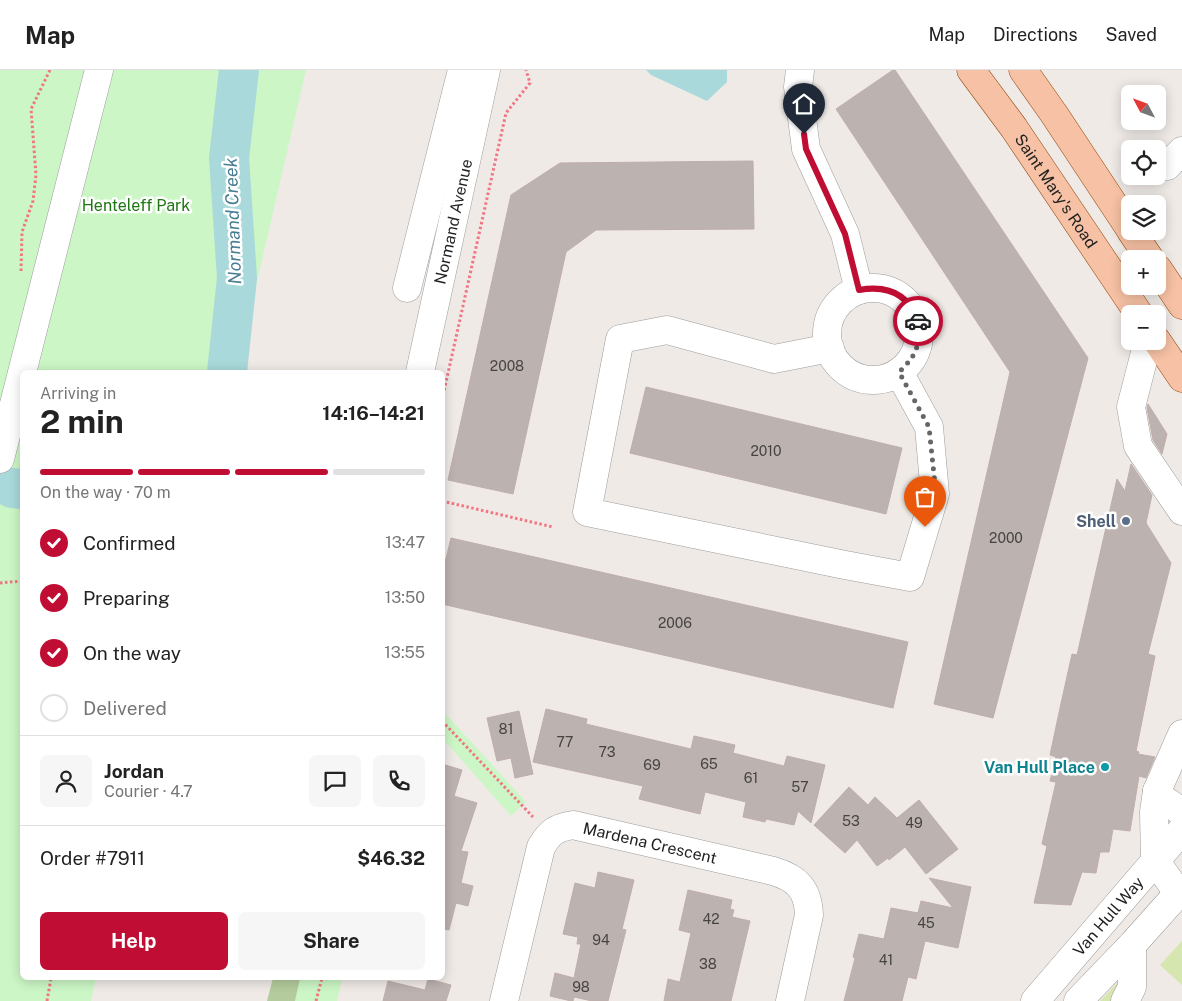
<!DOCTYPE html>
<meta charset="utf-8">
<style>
body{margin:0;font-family:"Public Sans",sans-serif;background:#f6f6f6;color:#222;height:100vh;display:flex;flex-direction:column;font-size:19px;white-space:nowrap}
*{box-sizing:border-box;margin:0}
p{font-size:16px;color:#767676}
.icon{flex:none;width:28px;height:28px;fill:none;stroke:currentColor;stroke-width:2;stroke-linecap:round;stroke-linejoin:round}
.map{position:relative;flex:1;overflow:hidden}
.sheet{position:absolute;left:20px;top:300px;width:425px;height:610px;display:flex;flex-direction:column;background:#fff;border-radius:8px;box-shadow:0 2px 12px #0003}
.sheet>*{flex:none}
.needle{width:32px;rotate:311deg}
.buttons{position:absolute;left:1121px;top:15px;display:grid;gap:10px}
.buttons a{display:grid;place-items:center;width:45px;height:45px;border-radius:8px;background:#fff;box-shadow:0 2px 12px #0003;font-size:25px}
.pin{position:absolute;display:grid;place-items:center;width:42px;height:42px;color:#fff;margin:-51px -21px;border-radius:50% 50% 50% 0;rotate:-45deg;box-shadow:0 0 5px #0007}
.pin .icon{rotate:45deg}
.courier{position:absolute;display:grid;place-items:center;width:50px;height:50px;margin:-25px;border:4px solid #c00d33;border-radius:50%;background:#fff;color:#222;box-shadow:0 1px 6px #0007}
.overview em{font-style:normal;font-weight:700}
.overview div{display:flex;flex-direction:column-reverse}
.overview{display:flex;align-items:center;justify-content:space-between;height:85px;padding:0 20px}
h1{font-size:32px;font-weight:700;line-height:38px}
.bar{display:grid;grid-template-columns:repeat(4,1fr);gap:8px 5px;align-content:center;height:60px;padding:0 20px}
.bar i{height:6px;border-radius:4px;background:#e0e0e0}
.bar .active{background:#c00d33}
.bar p{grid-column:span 4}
.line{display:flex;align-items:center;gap:12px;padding:0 20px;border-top:1px solid #e0e0e0}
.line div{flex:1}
.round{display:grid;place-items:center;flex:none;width:52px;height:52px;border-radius:8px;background:#f6f6f6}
ol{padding:0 20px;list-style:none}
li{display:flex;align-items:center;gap:15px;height:55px}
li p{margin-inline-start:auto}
li .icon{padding:5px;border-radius:50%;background:#c00d33;color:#fff;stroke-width:4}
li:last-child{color:#767676}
li i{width:28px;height:28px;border:2px solid #e0e0e0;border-radius:50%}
.cta{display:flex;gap:10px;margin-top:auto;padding:10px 20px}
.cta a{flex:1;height:58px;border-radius:8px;background:#c00d33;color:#fff;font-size:20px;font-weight:700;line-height:58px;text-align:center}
.cta a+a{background:#f6f6f6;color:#222}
header{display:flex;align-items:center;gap:30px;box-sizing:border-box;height:70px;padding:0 25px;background:#fff;border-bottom:1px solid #e0e0e0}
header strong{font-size:24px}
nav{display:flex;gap:28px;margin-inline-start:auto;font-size:18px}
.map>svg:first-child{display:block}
.grass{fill:#d5e6af}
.forest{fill:#b4cb9d}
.park{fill:#ccf6c6}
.water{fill:#a9d9da}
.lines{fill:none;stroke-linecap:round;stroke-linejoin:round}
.river{stroke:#a9d9da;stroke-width:40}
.building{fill:#bcb2af;stroke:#c0aea9}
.minor-casing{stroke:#9c9c9c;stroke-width:29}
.major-casing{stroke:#90470a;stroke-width:29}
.path{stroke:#f17582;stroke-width:3;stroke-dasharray:2.5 2.5;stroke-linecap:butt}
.minor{stroke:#fff;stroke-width:28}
.major{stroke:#f6c1a4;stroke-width:28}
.done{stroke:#686665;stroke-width:5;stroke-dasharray:0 9}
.route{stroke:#c00d33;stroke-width:6}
.service-dot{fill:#5c6f8a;stroke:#fff;stroke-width:2}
.culture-dot{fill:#0f9aa8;stroke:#fff;stroke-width:2}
.labels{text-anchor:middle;stroke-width:5;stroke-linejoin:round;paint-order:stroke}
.number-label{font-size:14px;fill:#464443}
.street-label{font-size:16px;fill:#1f1f1f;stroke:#fff}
.park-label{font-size:16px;fill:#1f7713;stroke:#fff}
.service-label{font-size:16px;font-weight:bold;fill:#4e5e75;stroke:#fff;text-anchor:end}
.culture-label{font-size:16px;font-weight:bold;fill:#0d838f;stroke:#fff;text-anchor:end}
.water-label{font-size:18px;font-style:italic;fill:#477c91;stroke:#fff}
</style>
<header>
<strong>Map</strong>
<nav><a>Map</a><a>Directions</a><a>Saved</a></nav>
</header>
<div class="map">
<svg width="1182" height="931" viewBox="0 0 1182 931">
<rect width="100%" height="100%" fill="#efeae6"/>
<g class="grass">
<polygon points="1182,871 1182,915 1160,895"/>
<polygon points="1120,910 1116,931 1100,931"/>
</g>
<polygon class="forest" points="273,908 310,908 305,931 267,931"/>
<g class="park">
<polygon points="0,0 306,0 236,302 22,302 22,908 96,908 91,931 0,931"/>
<polygon points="442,640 526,732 511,746 443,669"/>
<polygon points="300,908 342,908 337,931 295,931"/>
</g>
<polygon class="water" points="646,0 727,0 727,12 707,31 651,5"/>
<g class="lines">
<g class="river">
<polyline points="227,302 237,208 229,88 239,0"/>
<polyline points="12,418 22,419"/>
</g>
</g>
<g class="building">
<polygon points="893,0 895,0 1088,288 993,648 934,634 1010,302 836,39"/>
<polygon points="753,91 754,159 596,160 566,182 513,424 448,410 511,125 560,93"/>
<polygon points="646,317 902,378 886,444 630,383"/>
<polygon points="1148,334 1167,364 1162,384 1153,370 1147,338"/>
<polygon points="1131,394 1152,425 1146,453 1171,493 1148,584 1155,586 1136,681 1139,682 1138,684 1155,687 1146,708 1139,706 1130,761 1113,759 1109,782 1100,782 1096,803 1082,802 1071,835 1034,833 1047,776 1042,774 1056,712 1050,711 1056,687 1050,685 1060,638 1072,584 1077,585 1117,409 1125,421"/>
<polygon points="451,468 908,572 893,638 442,534 442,505"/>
<polygon points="546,639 587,649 586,654 691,679 694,666 735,675 733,683 784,696 787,686 825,695 811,753 798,741 794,755 766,749 765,752 743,747 746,732 705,722 700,744 639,729 643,716 533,692"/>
<polygon points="519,641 533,704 515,708 511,688 497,691 487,648"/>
<polygon points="442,694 462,700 454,726 477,733 461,781 468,782 461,813 473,816 468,836 456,833 449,860 442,859"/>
<polygon points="849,717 868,735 875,727 897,748 919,730 958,779 926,804 905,777 889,790 888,788 877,796 857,770 845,783 814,755"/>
<polygon points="598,802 634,810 622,859 626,860 608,931 592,931 574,927 573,931 571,931 550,926 555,903 574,908 581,874 577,874 578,867 563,864 575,813 595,818"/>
<polygon points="929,808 971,817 958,878 925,871 916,909 908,907 902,931 844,931 855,888 853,887 859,864 884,869 891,838 918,843 921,831 953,838"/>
<polygon points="688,820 732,830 730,839 734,840 732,847 750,851 731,931 664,931 668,909 680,912 691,863 679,860"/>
<polygon points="428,909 451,915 446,931 383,931 388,911 425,920"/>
</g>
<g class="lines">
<defs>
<g id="minor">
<polyline points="800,0 798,17 806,79 845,164 859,220"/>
<polyline points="1167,96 1182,81"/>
<polyline points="407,218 462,0"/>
<circle cx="873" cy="264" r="46"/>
<polyline points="1148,271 1131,337 1138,376 1182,441"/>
<polyline points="830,278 774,289 667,260 620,269 587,442 845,495 910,507 935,424 929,357 899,302"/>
<path id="s1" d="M 420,302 L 486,0"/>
<polyline points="0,389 99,0"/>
<polyline points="1157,721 1163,729 1182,742"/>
<polyline points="1178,823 1155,790 1154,742 1157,721 1182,664"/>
<path id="s2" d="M 504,931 L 541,777 C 550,762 555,758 573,755 L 773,801 C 797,808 808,819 809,845 L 790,931"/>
<path id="s3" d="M 1035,931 L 1182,760"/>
<polyline points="1078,931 1132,875 1182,819"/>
<polyline points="1125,931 1132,917 1132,875"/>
</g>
<g id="major">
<path id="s4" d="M 971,0 L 1014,58 L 1139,244"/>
<polyline points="1023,0 1054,44 1130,159"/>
<polyline points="1131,161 1150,189"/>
<polyline points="1158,199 1182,235"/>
<polyline points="1157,271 1182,308"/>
</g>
</defs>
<use href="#minor" class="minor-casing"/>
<use href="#major" class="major-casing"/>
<g class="path">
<polyline points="21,201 22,162 33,131 36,105 31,39 50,0"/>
<polyline points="442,330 506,43 530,13 526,0"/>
<polyline points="442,431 553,457"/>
<polyline points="0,513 22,511"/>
<polyline points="442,651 533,747"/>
<polyline points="47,931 51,908"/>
<polyline points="316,931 322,908"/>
</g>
<use href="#minor" class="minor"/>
<use href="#major" class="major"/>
</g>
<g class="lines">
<path class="done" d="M 918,251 C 921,275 916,286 899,302 L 929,357 L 936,424 L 925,457"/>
<path class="route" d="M 804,64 L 806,79 L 845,164 L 859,220 C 887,215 908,223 918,251"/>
</g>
<circle class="service-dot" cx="1126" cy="451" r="5"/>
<circle class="culture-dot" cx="1105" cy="697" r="5"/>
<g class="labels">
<g class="number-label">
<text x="507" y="301">2008</text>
<text x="766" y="386">2010</text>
<text x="1006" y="473">2000</text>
<text x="675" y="558">2006</text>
<text x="506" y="664">81</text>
<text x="565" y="677">77</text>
<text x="607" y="687">73</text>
<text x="709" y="699">65</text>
<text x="652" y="700">69</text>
<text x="751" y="713">61</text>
<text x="800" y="722">57</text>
<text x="851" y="756">53</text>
<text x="914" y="758">49</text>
<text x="711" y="854">42</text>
<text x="926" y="858">45</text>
<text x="601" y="875">94</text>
<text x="886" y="895">41</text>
<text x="708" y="899">38</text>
<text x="581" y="922">98</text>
</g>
<g class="street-label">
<text dy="6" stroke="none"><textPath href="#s4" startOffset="148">Saint Mary's Road</textPath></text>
<text dy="6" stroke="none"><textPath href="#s1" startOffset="154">Normand Avenue</textPath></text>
<text dy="6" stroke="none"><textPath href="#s2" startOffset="278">Mardena Crescent</textPath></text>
<text dy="6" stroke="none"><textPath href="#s3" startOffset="112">Van Hull Way</textPath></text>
</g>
<g class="park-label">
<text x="136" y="141">Henteleff Park</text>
</g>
<g class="service-label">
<text x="1116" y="457">Shell</text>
</g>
<g class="culture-label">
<text x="1095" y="703">Van Hull Place</text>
</g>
<g class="water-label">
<text transform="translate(233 151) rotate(-92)" y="6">Normand Creek</text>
</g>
</g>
</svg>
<div class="buttons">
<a><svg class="needle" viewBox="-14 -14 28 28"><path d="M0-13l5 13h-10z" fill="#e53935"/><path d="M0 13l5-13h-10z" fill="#767676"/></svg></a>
<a><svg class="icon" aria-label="locate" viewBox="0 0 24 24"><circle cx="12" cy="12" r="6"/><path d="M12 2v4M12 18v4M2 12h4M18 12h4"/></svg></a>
<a><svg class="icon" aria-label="layers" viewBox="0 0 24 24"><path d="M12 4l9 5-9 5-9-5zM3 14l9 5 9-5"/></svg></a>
<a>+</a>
<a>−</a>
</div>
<div class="pin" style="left:925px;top:457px;background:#ea580c"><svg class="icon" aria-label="bag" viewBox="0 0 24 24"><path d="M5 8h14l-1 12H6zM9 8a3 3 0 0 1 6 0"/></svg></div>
<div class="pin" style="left:804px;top:64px;background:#1f2937"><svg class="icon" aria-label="home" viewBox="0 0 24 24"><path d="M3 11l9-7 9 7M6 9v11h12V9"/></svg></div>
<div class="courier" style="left:918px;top:251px"><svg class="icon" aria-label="car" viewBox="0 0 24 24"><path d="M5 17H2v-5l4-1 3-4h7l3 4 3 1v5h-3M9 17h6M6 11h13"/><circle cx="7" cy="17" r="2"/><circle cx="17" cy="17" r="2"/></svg></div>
<section class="sheet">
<div class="overview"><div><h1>2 min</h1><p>Arriving in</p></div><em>14:16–14:21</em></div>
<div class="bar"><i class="active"></i><i class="active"></i><i class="active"></i><i></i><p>On the way · 70 m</p></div>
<ol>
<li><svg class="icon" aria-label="check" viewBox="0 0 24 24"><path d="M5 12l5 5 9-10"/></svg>Confirmed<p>13:47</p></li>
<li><svg class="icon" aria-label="check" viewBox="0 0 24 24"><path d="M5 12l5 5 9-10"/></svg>Preparing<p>13:50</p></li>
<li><svg class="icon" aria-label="check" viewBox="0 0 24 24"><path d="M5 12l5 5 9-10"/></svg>On the way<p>13:55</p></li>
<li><i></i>Delivered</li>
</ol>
<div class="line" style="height:90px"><a class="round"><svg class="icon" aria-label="person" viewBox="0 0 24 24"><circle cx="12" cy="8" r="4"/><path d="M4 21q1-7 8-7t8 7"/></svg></a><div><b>Jordan</b><p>Courier · 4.7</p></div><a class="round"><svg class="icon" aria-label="chat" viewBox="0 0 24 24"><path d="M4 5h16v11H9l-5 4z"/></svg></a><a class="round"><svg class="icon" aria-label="phone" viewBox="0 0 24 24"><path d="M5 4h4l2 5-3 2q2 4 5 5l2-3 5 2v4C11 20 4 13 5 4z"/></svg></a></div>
<div class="line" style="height:65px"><div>Order #7911</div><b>$46.32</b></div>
<div class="cta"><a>Help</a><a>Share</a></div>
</section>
</div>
